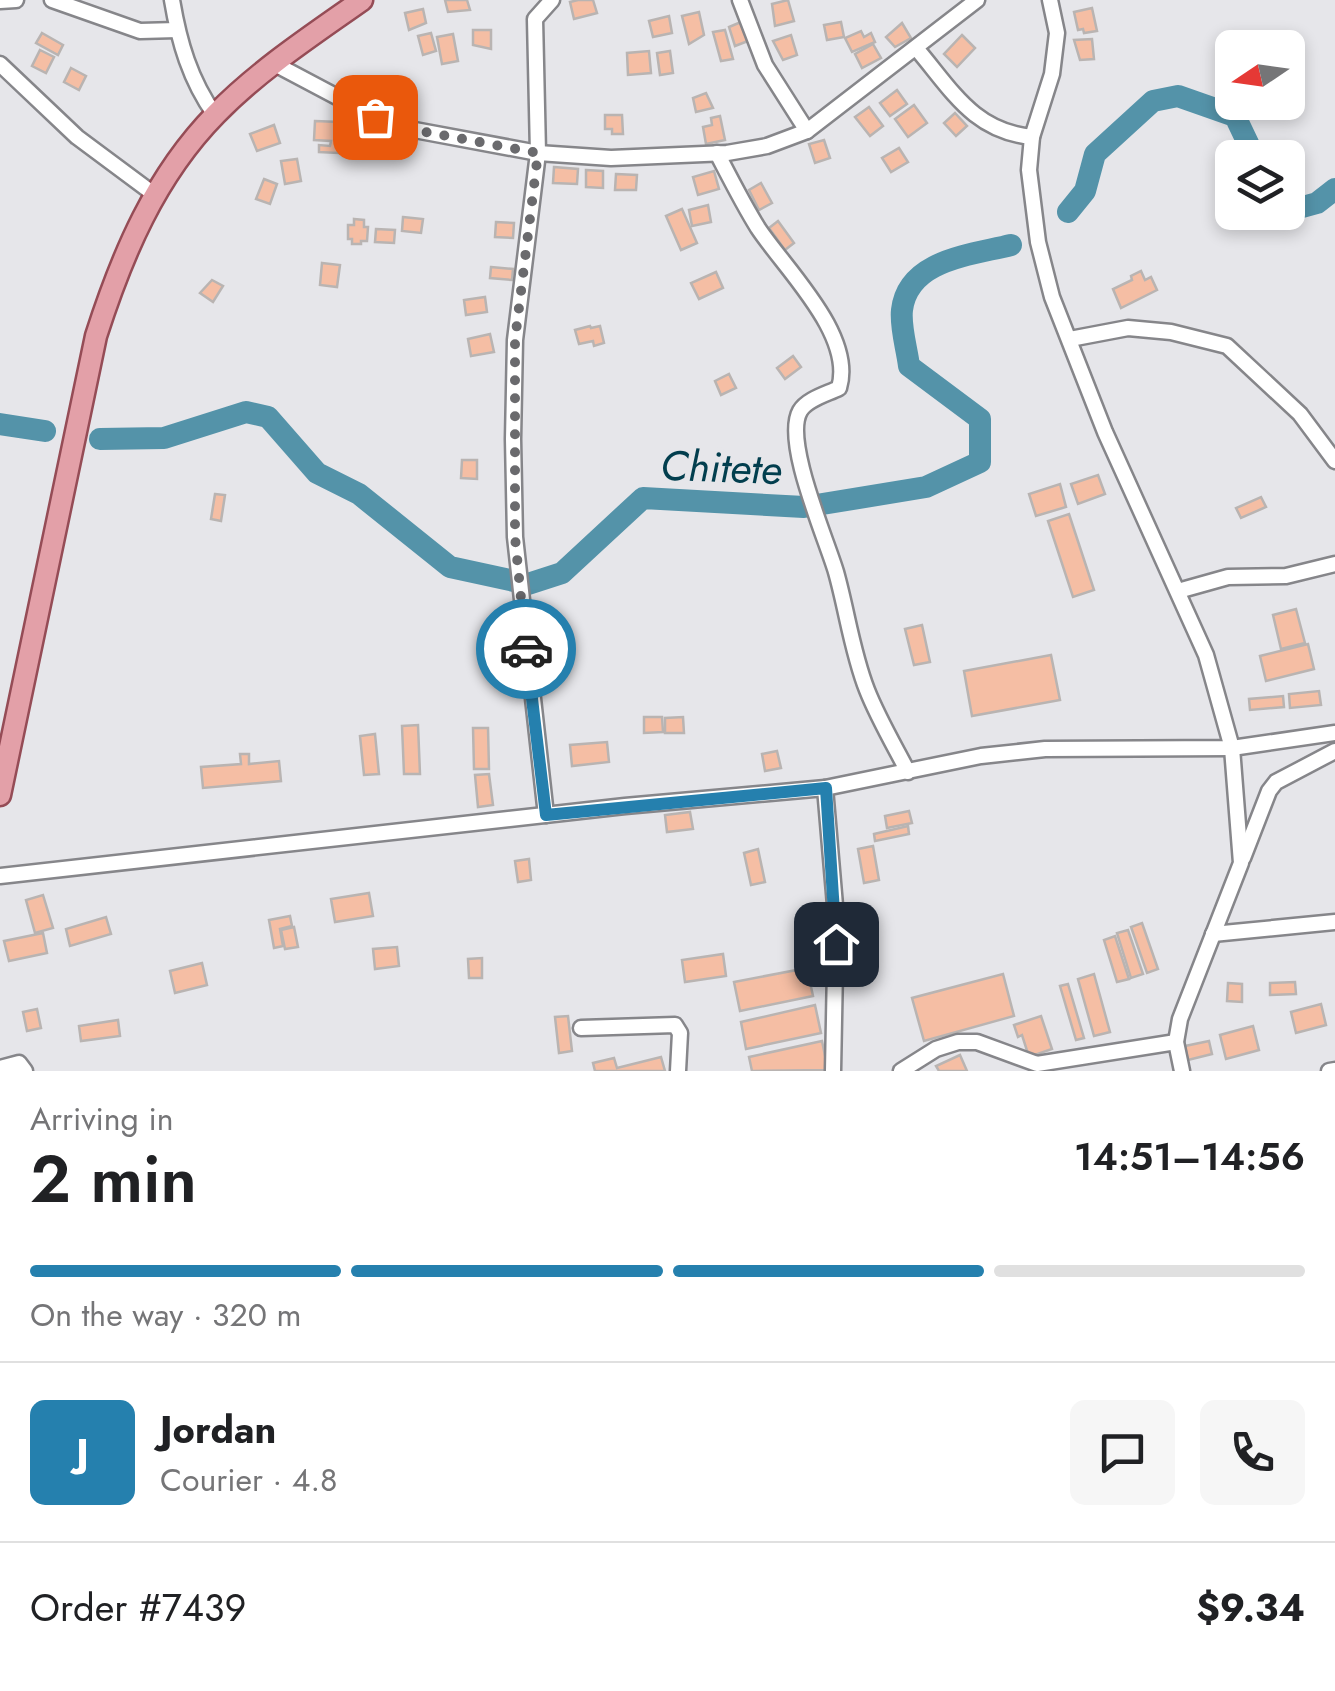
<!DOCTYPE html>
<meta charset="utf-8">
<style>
body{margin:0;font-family:Jost,sans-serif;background:#f6f6f6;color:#202124;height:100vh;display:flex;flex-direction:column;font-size:38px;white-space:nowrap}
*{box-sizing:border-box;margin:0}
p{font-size:32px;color:#757577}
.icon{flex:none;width:55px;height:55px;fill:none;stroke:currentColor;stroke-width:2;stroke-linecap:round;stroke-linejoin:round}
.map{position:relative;height:1071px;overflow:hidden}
.drawer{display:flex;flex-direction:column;background:#fff;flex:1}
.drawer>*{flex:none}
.needle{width:65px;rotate:257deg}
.tools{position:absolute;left:1215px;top:30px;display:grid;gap:20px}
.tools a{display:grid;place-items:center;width:90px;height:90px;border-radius:15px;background:#fff;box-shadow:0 5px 15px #0003;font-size:50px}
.pin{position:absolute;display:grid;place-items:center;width:85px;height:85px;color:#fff;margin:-42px;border-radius:20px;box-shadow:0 5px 15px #0006}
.courier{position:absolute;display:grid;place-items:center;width:100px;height:100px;margin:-50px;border:8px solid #2580ae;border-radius:50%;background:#fff;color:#222;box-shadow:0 2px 12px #0007}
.summary em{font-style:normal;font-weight:600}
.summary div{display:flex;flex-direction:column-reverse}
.summary{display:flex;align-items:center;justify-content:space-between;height:170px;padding:0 30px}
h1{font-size:65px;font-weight:600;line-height:75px}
.bar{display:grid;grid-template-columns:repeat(4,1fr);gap:15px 10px;align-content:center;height:120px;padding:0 30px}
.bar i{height:12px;border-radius:8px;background:#e0e0e0}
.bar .selected{background:#2580ae}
.bar p{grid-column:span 4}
.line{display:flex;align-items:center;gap:25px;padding:0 30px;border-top:2px solid #e0e0e0}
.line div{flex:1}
.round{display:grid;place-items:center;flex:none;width:105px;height:105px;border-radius:15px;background:#f6f6f6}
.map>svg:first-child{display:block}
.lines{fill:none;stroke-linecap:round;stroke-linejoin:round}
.river{stroke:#5493a9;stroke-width:22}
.building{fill:#f5bea4;stroke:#b9b4b2;stroke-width:2.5}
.street-casing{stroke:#86868a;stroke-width:19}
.primary-casing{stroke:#954c56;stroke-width:25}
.street{stroke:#fff;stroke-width:14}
.primary{stroke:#e3a0a8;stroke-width:20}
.done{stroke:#6a6a6d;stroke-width:10;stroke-dasharray:0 18}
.route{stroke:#2580ae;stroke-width:12}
.labels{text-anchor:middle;stroke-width:10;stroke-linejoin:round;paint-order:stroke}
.water-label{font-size:42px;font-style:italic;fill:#023e4e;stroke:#e6e6ea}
</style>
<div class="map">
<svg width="1335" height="1071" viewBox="0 0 1335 1071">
<rect width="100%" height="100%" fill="#e6e6ea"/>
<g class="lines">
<g class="river">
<polyline points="1288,211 1317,203 1335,189"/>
<polyline points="1068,212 1085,191 1095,154 1153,101 1178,96 1235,116 1255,158"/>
<polyline points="0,424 45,431"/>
<path d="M 100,439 L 164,438 L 246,412 L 268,417 L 317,473 L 359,494 L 450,567 L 528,584 L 562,573 L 643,498 L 804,507 L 926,487 L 980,462 L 980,419 L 909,366 C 907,349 900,327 902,310 C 908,259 972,255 1011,245"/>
</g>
</g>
<g class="building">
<polygon points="445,0 467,0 470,10 448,12"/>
<polygon points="578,0 593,0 597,13 574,19 570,2"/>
<polygon points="788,0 794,21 775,26 772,4"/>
<polygon points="1092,8 1097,31 1084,33 1083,29 1078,30 1074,12"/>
<polygon points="423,9 426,23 409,30 405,13"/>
<polygon points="699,12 704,35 689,44 682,16"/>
<polygon points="669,16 672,33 653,37 649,21"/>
<polygon points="741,22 748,41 735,46 729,27"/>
<polygon points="841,22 844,37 827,40 824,25"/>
<polygon points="902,23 911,38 895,47 886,37"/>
<polygon points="473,30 491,30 491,49 473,45"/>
<polygon points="725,30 733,59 721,61 713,32"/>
<polygon points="861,31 864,37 871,33 875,42 852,52 845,38"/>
<polygon points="42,33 63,45 58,55 36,43"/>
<polygon points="431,33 436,51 423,55 418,36"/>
<polygon points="453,34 458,61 442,64 437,37"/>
<polygon points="791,35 797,55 783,60 773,41"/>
<polygon points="962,35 975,48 957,67 944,54"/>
<polygon points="1092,39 1094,59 1080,60 1074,40"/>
<polygon points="873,44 881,58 862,68 855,54"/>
<polygon points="40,50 54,57 46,73 32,66"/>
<polygon points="649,51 651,73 628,75 627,53"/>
<polygon points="670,51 673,73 660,75 657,53"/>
<polygon points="71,68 86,76 79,90 64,82"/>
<polygon points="897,90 907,104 890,116 880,103"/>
<polygon points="706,93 713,108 696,112 693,98"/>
<polygon points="914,105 927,123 908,137 895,119"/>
<polygon points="869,107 883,126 870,136 855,117"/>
<polygon points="955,113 967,126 956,136 944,123"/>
<polygon points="605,115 622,115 623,134 612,134 612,129 605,129"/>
<polygon points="720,116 725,140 706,144 703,127 712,125 711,118"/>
<polygon points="315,121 339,122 338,153 319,152 319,145 330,146 331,141 314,140"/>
<polygon points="352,123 375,133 370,151 346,141"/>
<polygon points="274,125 280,143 257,151 250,134"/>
<polygon points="382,138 404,143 401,158 379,153"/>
<polygon points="824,140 830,158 815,163 809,144"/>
<polygon points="899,148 908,162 891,172 882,158"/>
<polygon points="297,159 301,181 285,184 281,161"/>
<polygon points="554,167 578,169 577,184 553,183"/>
<polygon points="586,170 603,171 603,188 586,187"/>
<polygon points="714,171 719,189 698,195 693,177"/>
<polygon points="616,174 637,175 636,190 615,190"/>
<polygon points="264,179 277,184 270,204 256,199"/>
<polygon points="761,183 772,203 759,210 749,190"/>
<polygon points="708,205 711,222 692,226 689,210"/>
<polygon points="682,209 697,243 681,250 666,216"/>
<polygon points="403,217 423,219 421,233 402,231"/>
<polygon points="354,219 364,220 364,227 368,227 367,241 361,241 361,244 352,244 352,239 348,239 348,225 354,225"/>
<polygon points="778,221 794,243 785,250 769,228"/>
<polygon points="496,222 514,223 513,238 495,237"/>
<polygon points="376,229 395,230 394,243 375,242"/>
<polygon points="322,263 340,265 337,287 320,285"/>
<polygon points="491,267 513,269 512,280 490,278"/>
<polygon points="1141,271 1145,280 1151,277 1157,290 1121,308 1113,289 1132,280 1131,276"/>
<polygon points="716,272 723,288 699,299 691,283"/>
<polygon points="212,280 223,286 213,302 200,293"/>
<polygon points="485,297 487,312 466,315 464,300"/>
<polygon points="590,326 591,328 600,326 604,343 594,346 593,341 579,344 575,330"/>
<polygon points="490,334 494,352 471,356 468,339"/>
<polygon points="793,356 801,367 785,379 777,368"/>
<polygon points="729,374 736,388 721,395 715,381"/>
<polygon points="462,460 477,460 477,479 461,478"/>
<polygon points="1098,475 1105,494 1078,504 1071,484"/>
<polygon points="1060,484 1066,507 1036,516 1029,494"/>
<polygon points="215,494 225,495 221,521 211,519"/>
<polygon points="1261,497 1266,507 1241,518 1236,508"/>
<polygon points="1069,514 1094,590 1073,597 1048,521"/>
<polygon points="1296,609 1305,643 1281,649 1273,615"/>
<polygon points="922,625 930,662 914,665 905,629"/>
<polygon points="1308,644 1314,669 1266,681 1260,656"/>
<polygon points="1051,655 1060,700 972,716 964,671"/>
<polygon points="1319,691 1321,705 1290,708 1289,694"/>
<polygon points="1283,696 1284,707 1250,710 1249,699"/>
<polygon points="644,717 662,717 663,732 644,733"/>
<polygon points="683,717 684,733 665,733 665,718"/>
<polygon points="418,725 420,774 404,774 402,726"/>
<polygon points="473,728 488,728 489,769 474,769"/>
<polygon points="375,734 379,774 364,775 360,736"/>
<polygon points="607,742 609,762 572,766 570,745"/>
<polygon points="777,751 781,768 765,771 762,754"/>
<polygon points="240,754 249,754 249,764 279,761 281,781 203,788 201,767 241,764"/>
<polygon points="489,774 493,805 478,807 475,775"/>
<polygon points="909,811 912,823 887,828 885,816"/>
<polygon points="690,812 693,829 667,832 665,815"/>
<polygon points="908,826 909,834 875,841 874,834"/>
<polygon points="873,846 879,880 864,883 858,849"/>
<polygon points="758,849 765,882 751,885 744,853"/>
<polygon points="529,859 531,880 518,882 515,861"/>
<polygon points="369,893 373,916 335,922 331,899"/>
<polygon points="43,895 53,928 35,933 26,900"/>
<polygon points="290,916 292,926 280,929 283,946 274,948 269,920"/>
<polygon points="106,917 111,934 70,946 66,929"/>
<polygon points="1142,923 1158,969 1147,973 1131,927"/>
<polygon points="294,927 298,947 285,949 281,930"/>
<polygon points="1128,930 1143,974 1131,978 1117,933"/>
<polygon points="43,933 47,953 9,961 4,941"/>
<polygon points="1115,936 1129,979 1117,982 1104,940"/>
<polygon points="397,947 399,966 375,969 373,949"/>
<polygon points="723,954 726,976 685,982 682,960"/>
<polygon points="482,958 482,978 469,978 468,959"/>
<polygon points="202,963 207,985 175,993 170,971"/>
<polygon points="807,968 813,996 740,1011 734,982"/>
<polygon points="1003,974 1014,1016 924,1041 912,998"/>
<polygon points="1094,974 1110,1032 1094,1036 1078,979"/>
<polygon points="1295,982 1296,994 1270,995 1270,983"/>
<polygon points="1228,983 1242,984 1242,1002 1227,1001"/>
<polygon points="1068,984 1084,1038 1076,1040 1060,986"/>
<polygon points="1321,1004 1326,1025 1296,1033 1291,1012"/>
<polygon points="815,1005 821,1033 746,1049 741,1022"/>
<polygon points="37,1009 41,1028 27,1031 23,1012"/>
<polygon points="568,1016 572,1051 559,1053 555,1017"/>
<polygon points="1041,1016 1052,1049 1029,1057 1022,1035 1018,1037 1014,1025"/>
<polygon points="118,1020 120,1036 81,1041 79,1026"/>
<polygon points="1253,1026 1259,1050 1226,1059 1220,1035"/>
<polygon points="822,1041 828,1070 752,1071 749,1057"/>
<polygon points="1209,1041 1212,1054 1188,1060 1185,1046"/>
<polygon points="960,1055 967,1071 939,1071 936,1066"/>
<polygon points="661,1057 665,1071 595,1071 593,1063 614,1058 617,1068"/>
</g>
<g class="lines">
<defs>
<g id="street">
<polyline points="52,0 140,31 177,30"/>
<path d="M 172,0 C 179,42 190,80 215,115"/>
<polyline points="740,0 765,65 807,131"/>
<polyline points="1050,0 1057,33 1052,74 1032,137 1029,170 1038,242 1052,297 1105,432 1206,655 1232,748 1241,863 1180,1019 1176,1042 1182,1071"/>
<polyline points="0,1 16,0"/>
<path d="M 916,48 C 952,90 973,131 1032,137"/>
<polyline points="273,63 375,117 404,128 538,153 611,158 727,153 767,146 807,131 977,0"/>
<polyline points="0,64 77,137 155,195"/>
<path d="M 717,153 C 730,178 743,204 758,228 C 785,269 855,335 839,388 C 827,394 807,399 800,411 C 783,441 826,538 836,572 C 847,611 852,652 867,690 C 878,718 894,745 908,772"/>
<polyline points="1070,339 1128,328 1171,332 1227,346 1300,414 1335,461"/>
<polyline points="1178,591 1228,577 1286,576 1335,564"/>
<polyline points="825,788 836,917 833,1071"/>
<polyline points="546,815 515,537 513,439 515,340 538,153 535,19 552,0"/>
<polyline points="1243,858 1269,791 1276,782 1335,751"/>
<polyline points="0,876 625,806 825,788 981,756 1045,749 1232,748 1335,733"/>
<polyline points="1213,934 1335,922"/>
<polyline points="581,1028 675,1025 680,1033 678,1071"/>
<polyline points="0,1068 19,1063 25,1071"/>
<polyline points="901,1071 936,1049 958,1042 977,1042 1037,1064 1176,1042"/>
<polyline points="1329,1071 1335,1070"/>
</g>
<path id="primary" d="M 0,795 L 96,336 C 122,255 155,176 216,114 C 259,70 311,36 362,0"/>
</defs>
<use href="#street" class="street-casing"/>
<use href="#primary" class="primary-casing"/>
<use href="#street" class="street"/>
<use href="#primary" class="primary"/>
</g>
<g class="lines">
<polyline class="done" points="375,117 404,128 538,153 515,340 515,537 526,649"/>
<polyline class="route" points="526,649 546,815 826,788 836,944"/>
</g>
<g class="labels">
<g class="water-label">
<text transform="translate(721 467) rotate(2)" y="15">Chitete</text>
</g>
</g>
</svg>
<div class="tools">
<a><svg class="needle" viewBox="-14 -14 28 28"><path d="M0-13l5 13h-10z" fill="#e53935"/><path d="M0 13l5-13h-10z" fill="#757577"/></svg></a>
<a><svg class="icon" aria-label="layers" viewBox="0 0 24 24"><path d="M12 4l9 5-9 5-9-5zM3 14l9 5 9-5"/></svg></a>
</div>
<div class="pin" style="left:375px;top:117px;background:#ea580c"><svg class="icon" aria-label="bag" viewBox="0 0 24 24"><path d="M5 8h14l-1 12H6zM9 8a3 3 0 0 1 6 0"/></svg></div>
<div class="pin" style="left:836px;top:944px;background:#1f2937"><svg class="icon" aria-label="home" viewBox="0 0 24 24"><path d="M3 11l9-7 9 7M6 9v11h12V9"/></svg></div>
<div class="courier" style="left:526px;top:649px"><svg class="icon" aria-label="car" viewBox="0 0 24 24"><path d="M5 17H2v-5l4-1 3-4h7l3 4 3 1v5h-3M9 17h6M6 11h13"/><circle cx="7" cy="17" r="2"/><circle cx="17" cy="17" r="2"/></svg></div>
</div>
<section class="drawer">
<div class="summary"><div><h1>2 min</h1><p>Arriving in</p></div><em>14:51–14:56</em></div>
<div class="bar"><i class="selected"></i><i class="selected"></i><i class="selected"></i><i></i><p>On the way · 320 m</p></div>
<div class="line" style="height:180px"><b class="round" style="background:#2580ae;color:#fff">J</b><div><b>Jordan</b><p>Courier · 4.8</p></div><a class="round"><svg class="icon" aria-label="chat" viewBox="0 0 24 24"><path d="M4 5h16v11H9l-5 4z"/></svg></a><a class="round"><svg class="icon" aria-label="phone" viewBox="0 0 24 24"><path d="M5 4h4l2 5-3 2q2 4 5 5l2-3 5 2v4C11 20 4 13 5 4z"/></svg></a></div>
<div class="line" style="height:130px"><div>Order #7439</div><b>$9.34</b></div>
</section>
